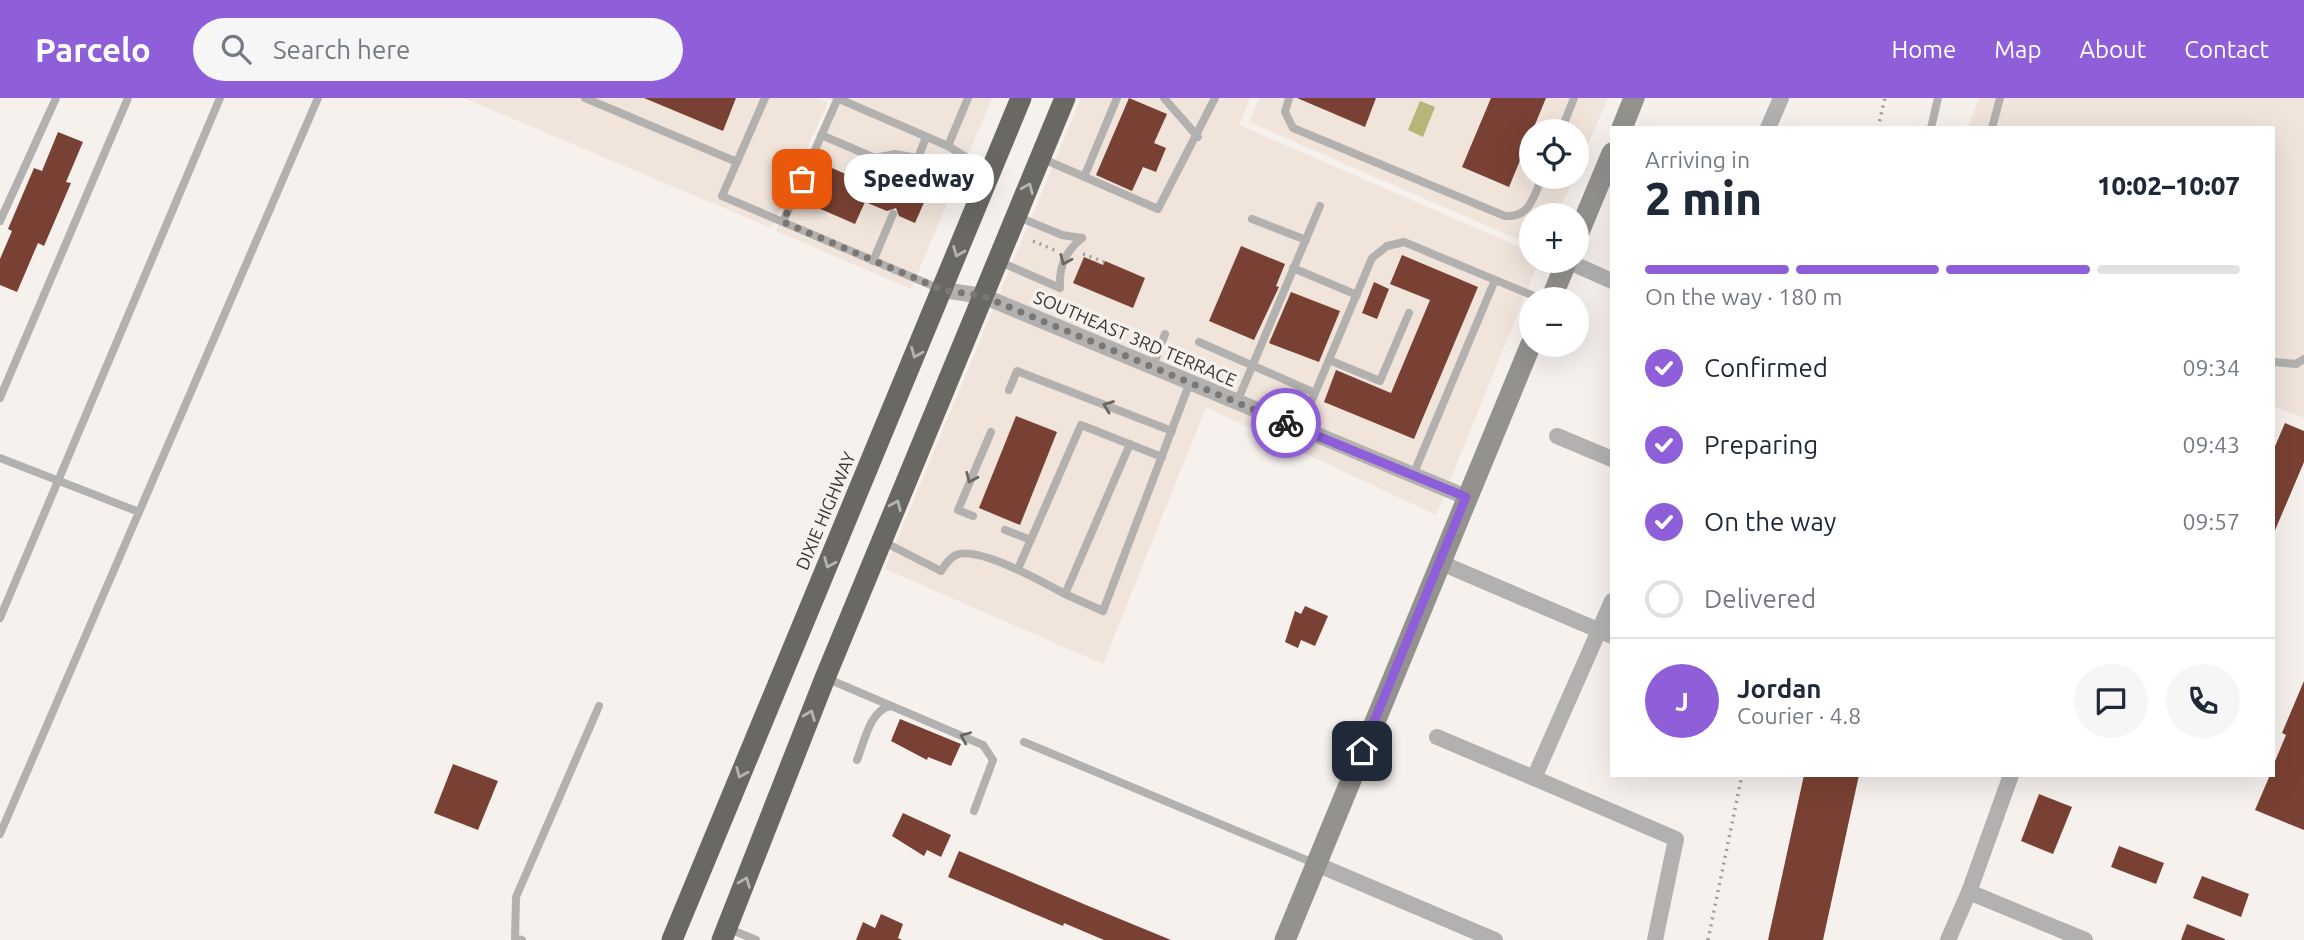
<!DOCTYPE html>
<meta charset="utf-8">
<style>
body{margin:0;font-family:Ubuntu,sans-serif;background:#f6f6f7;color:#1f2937;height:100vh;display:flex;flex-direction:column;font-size:26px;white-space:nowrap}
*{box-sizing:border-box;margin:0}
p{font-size:23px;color:#747a83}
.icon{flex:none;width:38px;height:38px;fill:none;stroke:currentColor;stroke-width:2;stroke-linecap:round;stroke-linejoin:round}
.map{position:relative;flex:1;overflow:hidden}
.details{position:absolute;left:1610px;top:28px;width:665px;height:651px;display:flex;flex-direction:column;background:#fff;border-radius:0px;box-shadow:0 7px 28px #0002}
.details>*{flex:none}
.controls{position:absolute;left:1519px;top:21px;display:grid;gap:14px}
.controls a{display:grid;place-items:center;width:70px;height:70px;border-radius:50%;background:#fff;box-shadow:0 7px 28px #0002;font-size:35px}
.pin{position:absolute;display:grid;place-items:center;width:60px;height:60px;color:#fff;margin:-30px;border-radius:14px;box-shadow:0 4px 10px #0006}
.courier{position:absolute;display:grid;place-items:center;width:70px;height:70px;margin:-35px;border:5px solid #8f5fd9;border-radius:50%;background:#fff;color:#222;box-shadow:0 2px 9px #0007}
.bubble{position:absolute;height:49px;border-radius:24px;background:#fff;box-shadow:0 7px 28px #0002;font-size:23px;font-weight:800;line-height:49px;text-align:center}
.summary em{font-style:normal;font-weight:800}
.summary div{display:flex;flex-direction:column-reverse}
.summary{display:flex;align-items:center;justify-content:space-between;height:119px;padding:0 35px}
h1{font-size:46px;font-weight:800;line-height:52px}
.bar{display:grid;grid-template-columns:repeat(4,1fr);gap:10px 7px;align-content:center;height:84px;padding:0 35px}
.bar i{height:9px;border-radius:5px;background:#e0e1e3}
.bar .on{background:#8f5fd9}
.bar p{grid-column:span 4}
.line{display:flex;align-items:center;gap:18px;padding:0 35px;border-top:2px solid #e0e1e3}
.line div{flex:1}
.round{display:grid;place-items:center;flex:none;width:74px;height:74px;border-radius:37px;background:#f6f6f7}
ol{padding:0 35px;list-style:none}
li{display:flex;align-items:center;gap:21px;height:77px}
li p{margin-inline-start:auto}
li .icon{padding:7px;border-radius:50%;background:#8f5fd9;color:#fff;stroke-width:4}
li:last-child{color:#747a83}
li i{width:38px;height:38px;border:4px solid #e0e1e3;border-radius:50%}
header{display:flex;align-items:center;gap:42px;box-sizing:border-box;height:98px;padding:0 35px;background:#8f5fd9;color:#fff}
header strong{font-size:33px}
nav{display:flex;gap:38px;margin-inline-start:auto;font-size:24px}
.search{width:490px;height:63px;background:#f6f6f7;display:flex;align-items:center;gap:18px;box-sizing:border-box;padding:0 24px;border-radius:38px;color:#747a83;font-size:26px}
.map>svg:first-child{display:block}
.built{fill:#f0e4db}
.water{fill:#b7b578}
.building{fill:#794133}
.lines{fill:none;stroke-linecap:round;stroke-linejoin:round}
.path{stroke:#a19d9a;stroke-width:3.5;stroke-dasharray:2 5;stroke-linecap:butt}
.lane{stroke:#b2b1af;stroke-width:8}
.street{stroke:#b2b1af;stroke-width:16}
.secondary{stroke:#93928e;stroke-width:21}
.highway{stroke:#6a6863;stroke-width:21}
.oneway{stroke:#b7b3af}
.oneway2{stroke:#696765}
.done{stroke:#7a7775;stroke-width:7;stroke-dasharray:0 12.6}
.route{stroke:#8f5fd9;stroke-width:9}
.labels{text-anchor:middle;stroke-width:7;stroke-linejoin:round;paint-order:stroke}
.street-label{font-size:18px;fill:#383634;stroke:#f6f1ed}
</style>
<header>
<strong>Parcelo</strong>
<div class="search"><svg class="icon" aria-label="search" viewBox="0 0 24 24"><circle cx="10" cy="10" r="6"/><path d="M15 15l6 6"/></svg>Search here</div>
<nav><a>Home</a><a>Map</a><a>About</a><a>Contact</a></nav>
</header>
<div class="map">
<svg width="2304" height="842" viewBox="0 0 2304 842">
<rect width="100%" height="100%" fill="#f6f1ed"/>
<g class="built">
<polygon points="464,0 817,0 828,4 771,130"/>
<polygon points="825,0 992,0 911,191 776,133 832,3"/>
<polygon points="1081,0 1250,0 1239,27 1531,154 1531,163 1539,163 1436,417 1206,309 1103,566 885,471"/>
<polygon points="1259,0 1608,0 1577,72 1577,33 1531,33 1531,79 1574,79 1557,117 1531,117 1531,147 1249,24"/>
<polygon points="1979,0 2304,0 2304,320 2273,308 2273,30 1968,30"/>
</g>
<polygon class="water" points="1420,3 1435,9 1423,39 1408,32"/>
<g class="building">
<polygon points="644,0 736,0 723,33"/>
<polygon points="1129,0 1167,16 1154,45 1166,50 1156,74 1143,69 1132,93 1096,77"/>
<polygon points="1297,0 1376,0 1365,29"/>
<polygon points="1491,0 1546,0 1509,89 1462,69"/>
<polygon points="58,34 83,44 66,84 71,85 44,148 38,145 17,194 0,187 0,161 12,133 8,131 34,70 42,73"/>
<polygon points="891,66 904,72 908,81 916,77 933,84 915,125 899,118 896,110 887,113 865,104 855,126 809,106 825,67 880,91"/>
<polygon points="1241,148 1285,166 1276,188 1279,189 1254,242 1209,223"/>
<polygon points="1402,157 1478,189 1414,341 1324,304 1336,272 1391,295 1430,202 1390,186"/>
<polygon points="1084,159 1103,167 1105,163 1145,180 1133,210 1073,185"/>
<polygon points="1374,184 1389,191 1377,221 1362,215"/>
<polygon points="1291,194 1340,213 1319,264 1269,245"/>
<polygon points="1016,318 1057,334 1020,427 979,410"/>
<polygon points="2285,325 2304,333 2304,364 2273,437 2273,353"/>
<polygon points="1305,508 1328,518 1315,548 1301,542 1298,550 1285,544 1295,513 1301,516"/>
<polygon points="2304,583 2304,732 2255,712 2270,677 2273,677 2273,668 2286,637 2282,635"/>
<polygon points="900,621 961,646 951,668 928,659 927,662 891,643"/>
<polygon points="453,666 498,683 478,732 434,715"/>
<polygon points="1804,677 1859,677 1823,842 1768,842"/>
<polygon points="2039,696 2072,709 2053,756 2021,743"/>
<polygon points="903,715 951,737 941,759 927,752 924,758 892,738"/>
<polygon points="2119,748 2164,765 2156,786 2111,769"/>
<polygon points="959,753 1086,807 1171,842 1104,842 1064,825 1063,828 948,779"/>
<polygon points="2202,778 2249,796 2241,819 2193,800"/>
<polygon points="881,816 903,826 898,840 902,842 856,842 863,824 875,830"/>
<polygon points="2187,826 2225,841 2225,842 2181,842"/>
</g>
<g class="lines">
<g class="path">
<polyline points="1878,30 1885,0"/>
<polyline points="1033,143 1057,153"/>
<polyline points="1083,156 1104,164"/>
<polyline points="1708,842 1742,677"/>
</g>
<g class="lane">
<polyline points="585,0 737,64"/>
<polyline points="765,0 722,98 940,191"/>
<polyline points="837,0 948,48 968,0"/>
<polyline points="1164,0 1198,39"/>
<path d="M 1289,0 L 1285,14 L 1293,30 L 1505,118 C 1530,120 1534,98 1542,79"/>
<polyline points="1931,30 1938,0"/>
<polyline points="1992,30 2000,0"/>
<polyline points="1561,33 1574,0"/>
<polyline points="821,37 875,60 895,56 918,60 926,39"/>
<polyline points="948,48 990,74"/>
<polyline points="1041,60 1158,111 1215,0"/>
<polyline points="910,75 918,60"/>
<polyline points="1084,79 1117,0"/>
<polyline points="1016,118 1062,137 1082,140"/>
<polyline points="1252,121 1306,142"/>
<polyline points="0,123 56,0"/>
<polyline points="783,124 838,0"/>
<polyline points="873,163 893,116"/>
<path d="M 998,163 L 1060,190 C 1059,168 1065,154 1082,140"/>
<polyline points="1293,170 1357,197"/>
<polyline points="1199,244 1315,295 1300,330"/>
<polyline points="1329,262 1380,283 1409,215"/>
<polyline points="2273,264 2296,266 2304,261"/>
<polyline points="1153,268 1165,236"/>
<polyline points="1009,292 1017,273 1172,333"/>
<polyline points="1315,295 1372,160 1387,148 1404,144 1541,201"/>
<polyline points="0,300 128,0"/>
<polyline points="1237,304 1320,108"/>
<polyline points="0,360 139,414 0,736"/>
<polyline points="1413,377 1495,182"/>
<polyline points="139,414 318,0"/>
<polyline points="973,418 958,412 991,334"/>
<polyline points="1005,432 1031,442"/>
<path d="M 884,444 L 941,473 C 945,467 949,460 956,457 C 978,447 1044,485 1065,496 L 1130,346"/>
<polyline points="1018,471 1081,327 1162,359"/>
<polyline points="1065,496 1103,513 1190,284"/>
<polyline points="0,520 220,0"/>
<polyline points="828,581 983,647 993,662 974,713"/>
<polyline points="1024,644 1316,766"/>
<path d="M 857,662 C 864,645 870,611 891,608"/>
<polyline points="727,830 756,842"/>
<polyline points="522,842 515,840 516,799 599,608"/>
</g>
<g class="street">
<polyline points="1768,30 1781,0"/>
<polyline points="1567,163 1612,183"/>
<polyline points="943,192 983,198 1466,399"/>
<polyline points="1557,338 1612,361"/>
<polyline points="1439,464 1612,538"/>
<polyline points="1612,503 1534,680 1676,741 1655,842"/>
<polyline points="1437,639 1534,680"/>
<polyline points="1316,766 1495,842"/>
<polyline points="1969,794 2085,842"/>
<polyline points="1948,842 1969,794 2011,677"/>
</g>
<g class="secondary">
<polyline points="1622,30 1634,0"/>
<polyline points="1577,139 1612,55"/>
<polyline points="1551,201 1567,163"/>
<polyline points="1285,842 1531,246"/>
</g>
<g class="highway">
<polyline points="672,842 1021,0"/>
<polyline points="722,842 825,580 1065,0"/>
</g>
</g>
<defs><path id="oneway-chevron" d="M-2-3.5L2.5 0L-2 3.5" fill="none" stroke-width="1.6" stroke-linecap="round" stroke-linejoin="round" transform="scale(1.75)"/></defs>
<g class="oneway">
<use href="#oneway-chevron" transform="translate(1028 90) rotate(-67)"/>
<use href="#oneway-chevron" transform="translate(958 154) rotate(112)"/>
<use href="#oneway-chevron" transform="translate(916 255) rotate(113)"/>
<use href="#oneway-chevron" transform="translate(896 407) rotate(-67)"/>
<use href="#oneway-chevron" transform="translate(829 465) rotate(113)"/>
<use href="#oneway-chevron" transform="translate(810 617) rotate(-68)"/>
<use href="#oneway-chevron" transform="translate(741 675) rotate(113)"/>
<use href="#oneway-chevron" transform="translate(745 784) rotate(-69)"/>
</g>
<g class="oneway2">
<use href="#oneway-chevron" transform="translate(1065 162) rotate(114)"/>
<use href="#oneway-chevron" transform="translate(1108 308) rotate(-159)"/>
<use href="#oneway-chevron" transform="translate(971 380) rotate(113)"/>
<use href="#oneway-chevron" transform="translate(965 639) rotate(-157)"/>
</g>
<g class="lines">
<polyline class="done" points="802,81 783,124 943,192 983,198 1286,325"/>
<polyline class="route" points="1286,325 1466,399 1362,653"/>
</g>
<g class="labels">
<g class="street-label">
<text transform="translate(1135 241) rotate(23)" y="6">SOUTHEAST 3RD TERRACE</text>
<text transform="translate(826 413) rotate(-67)" y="6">DIXIE HIGHWAY</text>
</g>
</g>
</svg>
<div class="controls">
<a><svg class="icon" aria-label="locate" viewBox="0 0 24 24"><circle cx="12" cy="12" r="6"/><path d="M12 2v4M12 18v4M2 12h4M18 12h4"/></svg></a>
<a>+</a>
<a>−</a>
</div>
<div class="pin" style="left:802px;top:81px;background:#ea580c"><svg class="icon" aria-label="bag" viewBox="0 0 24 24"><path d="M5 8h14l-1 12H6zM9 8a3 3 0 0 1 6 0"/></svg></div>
<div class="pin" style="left:1362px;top:653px;background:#1f2937"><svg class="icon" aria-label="home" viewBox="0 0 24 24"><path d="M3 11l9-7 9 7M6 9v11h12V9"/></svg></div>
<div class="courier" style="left:1286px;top:325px"><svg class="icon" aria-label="bike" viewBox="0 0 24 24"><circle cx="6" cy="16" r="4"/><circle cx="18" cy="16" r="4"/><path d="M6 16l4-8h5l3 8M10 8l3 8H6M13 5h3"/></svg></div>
<div class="bubble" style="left:844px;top:56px;width:150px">Speedway</div>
<section class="details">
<div class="summary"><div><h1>2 min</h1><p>Arriving in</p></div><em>10:02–10:07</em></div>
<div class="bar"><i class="on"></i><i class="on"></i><i class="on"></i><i></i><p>On the way · 180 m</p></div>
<ol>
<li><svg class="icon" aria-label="check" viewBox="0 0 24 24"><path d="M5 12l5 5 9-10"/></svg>Confirmed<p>09:34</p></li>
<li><svg class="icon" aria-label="check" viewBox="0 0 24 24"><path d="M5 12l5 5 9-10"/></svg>Preparing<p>09:43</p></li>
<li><svg class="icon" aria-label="check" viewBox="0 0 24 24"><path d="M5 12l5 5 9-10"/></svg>On the way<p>09:57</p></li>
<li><i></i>Delivered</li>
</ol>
<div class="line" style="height:126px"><b class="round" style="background:#8f5fd9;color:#fff">J</b><div><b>Jordan</b><p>Courier · 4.8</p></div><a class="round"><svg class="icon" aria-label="chat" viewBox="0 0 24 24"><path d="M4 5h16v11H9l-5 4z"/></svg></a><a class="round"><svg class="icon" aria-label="phone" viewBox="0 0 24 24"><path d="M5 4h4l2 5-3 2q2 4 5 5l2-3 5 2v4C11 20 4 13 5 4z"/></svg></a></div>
</section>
</div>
